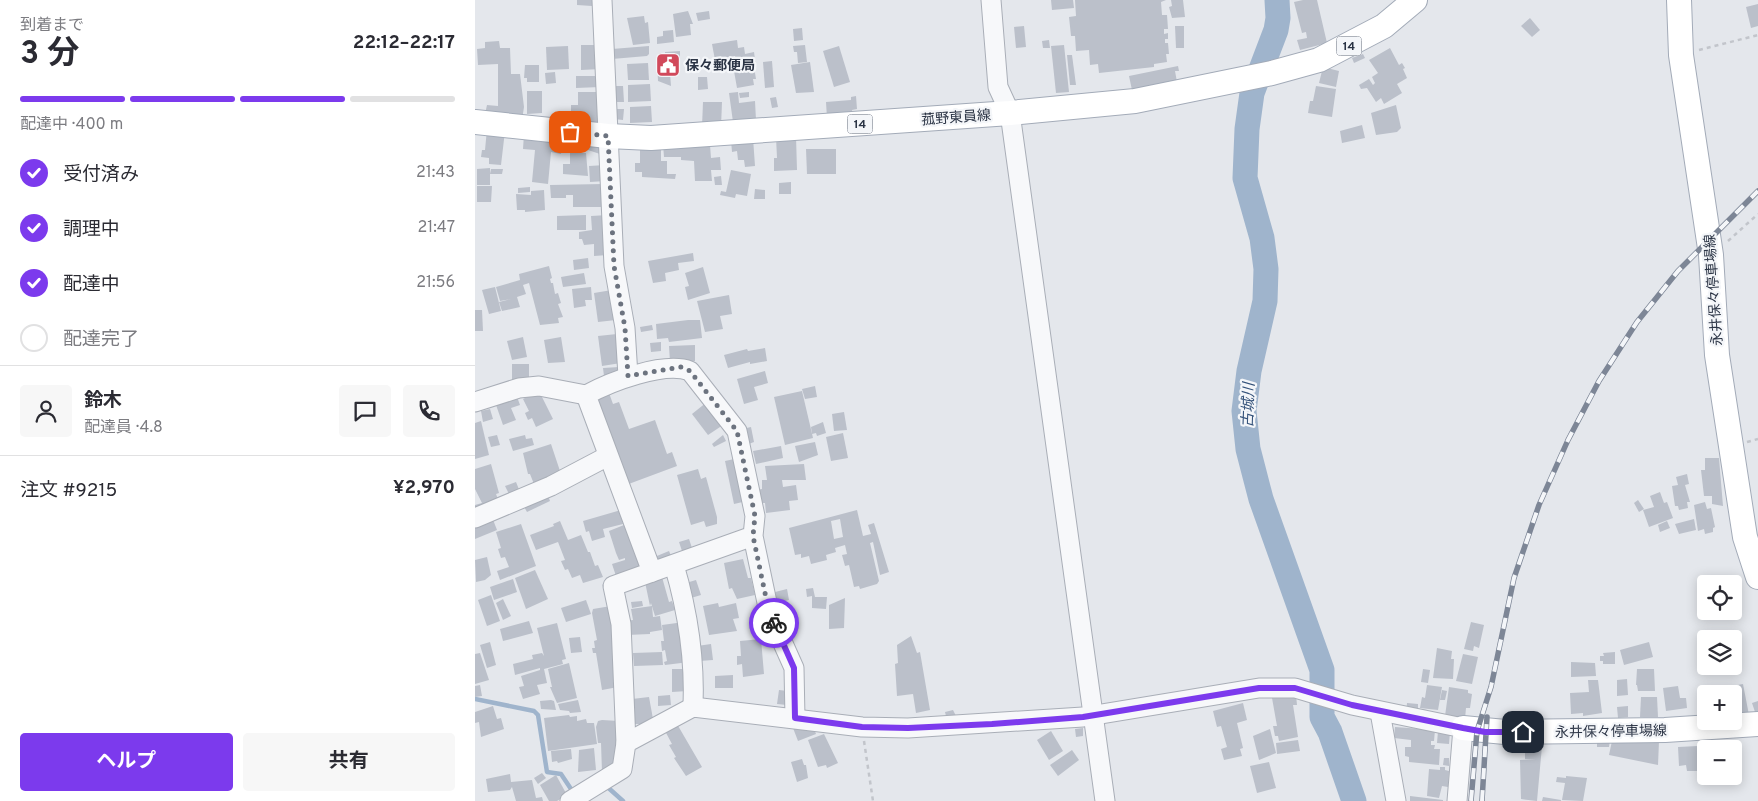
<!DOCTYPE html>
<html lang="ja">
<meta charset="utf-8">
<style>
body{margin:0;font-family:Overpass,"Noto Sans JP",sans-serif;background:#f7f7f7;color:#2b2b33;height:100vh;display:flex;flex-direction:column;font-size:19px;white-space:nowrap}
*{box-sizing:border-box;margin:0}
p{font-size:16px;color:#7c7c81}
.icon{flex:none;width:28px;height:28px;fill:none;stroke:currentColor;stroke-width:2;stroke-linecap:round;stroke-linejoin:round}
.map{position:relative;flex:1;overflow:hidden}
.sheet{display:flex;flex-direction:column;background:#fff;width:475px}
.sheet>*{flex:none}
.tools{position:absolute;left:1222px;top:575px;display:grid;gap:10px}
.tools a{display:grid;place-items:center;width:45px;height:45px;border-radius:5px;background:#fff;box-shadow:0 2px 12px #0003;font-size:25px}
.pin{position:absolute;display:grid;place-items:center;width:42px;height:42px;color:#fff;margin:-21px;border-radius:10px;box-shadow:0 2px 8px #0006}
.courier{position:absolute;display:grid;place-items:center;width:50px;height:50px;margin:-25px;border:4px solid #7c3aed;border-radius:50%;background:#fff;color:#222;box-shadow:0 1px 6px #0007}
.head em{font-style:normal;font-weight:700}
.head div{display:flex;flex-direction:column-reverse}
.head{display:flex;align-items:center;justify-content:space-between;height:85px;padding:0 20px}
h1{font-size:32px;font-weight:700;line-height:38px}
.bar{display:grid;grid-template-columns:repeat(4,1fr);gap:8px 5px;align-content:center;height:60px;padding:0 20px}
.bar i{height:6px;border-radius:4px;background:#e1e1e2}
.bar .current{background:#7c3aed}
.bar p{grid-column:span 4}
.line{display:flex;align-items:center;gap:12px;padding:0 20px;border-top:1px solid #e1e1e2}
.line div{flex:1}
.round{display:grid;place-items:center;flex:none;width:52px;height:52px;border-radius:5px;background:#f7f7f7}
ol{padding:0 20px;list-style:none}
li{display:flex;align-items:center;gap:15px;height:55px}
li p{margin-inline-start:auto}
li .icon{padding:5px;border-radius:50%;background:#7c3aed;color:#fff;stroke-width:4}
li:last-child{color:#7c7c81}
li i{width:28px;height:28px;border:2px solid #e1e1e2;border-radius:50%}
.primary-button{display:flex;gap:10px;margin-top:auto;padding:10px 20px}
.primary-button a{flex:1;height:58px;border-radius:5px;background:#7c3aed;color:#fff;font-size:20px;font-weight:700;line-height:58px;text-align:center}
.primary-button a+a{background:#f7f7f7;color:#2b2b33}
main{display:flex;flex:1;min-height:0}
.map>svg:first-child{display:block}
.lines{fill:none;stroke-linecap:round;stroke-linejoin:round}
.stream{stroke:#9fb4cc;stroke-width:4.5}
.river{stroke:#9fb4cc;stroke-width:25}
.building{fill:#bbc0ca;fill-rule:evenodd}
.minor-casing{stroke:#a9aeb7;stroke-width:21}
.major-casing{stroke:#a3abb8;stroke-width:26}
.path{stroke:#c2c5cb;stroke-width:2.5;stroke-dasharray:4 4;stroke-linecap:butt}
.minor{stroke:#f7f8fa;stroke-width:19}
.major{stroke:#fff;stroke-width:24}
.rail-casing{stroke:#7d8696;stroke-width:5.5}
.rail{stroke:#f4f6f9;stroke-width:4;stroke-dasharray:11;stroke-linecap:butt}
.done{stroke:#6c737f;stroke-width:5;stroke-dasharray:0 9}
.route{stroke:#7c3aed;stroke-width:6}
.labels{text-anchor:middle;stroke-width:4.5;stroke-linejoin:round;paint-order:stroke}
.shield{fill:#f4f6f9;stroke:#676e7b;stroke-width:1}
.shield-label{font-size:12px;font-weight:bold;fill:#2b3445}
.poi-label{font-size:14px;font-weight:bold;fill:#2b3445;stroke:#f4f6f9;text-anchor:start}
.street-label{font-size:14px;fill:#2b3445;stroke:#f4f6f9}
.water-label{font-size:15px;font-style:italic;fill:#34527a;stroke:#f4f6f9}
</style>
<main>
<section class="sheet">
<div class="head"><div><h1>3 分</h1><p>到着まで</p></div><em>22:12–22:17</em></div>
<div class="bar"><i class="current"></i><i class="current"></i><i class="current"></i><i></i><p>配達中 · 400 m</p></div>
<ol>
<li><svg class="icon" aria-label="check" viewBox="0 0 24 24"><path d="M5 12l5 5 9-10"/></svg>受付済み<p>21:43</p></li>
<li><svg class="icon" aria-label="check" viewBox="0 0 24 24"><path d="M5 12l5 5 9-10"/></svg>調理中<p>21:47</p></li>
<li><svg class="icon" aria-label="check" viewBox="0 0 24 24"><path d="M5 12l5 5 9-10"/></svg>配達中<p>21:56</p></li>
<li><i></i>配達完了</li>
</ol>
<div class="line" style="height:90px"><a class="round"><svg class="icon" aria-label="person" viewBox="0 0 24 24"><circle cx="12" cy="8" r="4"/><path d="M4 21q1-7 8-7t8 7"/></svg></a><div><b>鈴木</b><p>配達員 · 4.8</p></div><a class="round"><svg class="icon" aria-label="chat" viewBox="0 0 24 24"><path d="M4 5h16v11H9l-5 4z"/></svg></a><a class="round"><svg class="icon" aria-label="phone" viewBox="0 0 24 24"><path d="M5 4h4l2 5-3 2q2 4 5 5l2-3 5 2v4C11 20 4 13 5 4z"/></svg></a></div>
<div class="line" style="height:65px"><div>注文 #9215</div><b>¥2,970</b></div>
<div class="primary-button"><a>ヘルプ</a><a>共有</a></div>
</section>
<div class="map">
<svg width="1283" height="801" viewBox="0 0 1283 801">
<rect width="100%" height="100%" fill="#e4e7ec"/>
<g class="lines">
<g class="stream">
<polyline points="0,699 59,711 63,715 72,772 86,774 98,792 99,791"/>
<polyline points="129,784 148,801"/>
</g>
<polyline class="river" points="802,0 803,18 801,30 777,93 772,129 770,178 787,238 791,269 790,301 774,371 769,411 773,449 786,499 847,670 847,717 855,732 879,801"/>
</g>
<g class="building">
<polygon points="102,0 124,0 124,10 117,10 117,6 102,5"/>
<polygon points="576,0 598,0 599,8 577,10"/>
<polygon points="600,0 691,0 686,2 687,15 692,15 693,29 689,29 689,34 693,33 693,39 690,39 690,43 693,43 694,54 691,54 692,62 679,64 679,67 624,73 623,64 615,65 614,50 601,51 600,36 596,36 594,17 601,16"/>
<polygon points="696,0 708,0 710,17 697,18 694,7 697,6"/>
<polygon points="828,0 842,0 852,43 825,50 822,40 832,38 831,32 827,33 819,2"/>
<polygon points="1283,4 1283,26 1276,28 1271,7"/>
<polygon points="213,11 218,24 215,24 216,35 201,37 198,14"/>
<polygon points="234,11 235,19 223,21 221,13"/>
<polygon points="169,16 170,23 173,22 175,43 158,45 152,18"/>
<polygon points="1055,18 1065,30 1057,37 1046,26"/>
<polygon points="549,26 551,47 541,48 539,27"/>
<polygon points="700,26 709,26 709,48 701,48"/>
<polygon points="327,28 328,40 319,41 318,29"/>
<polygon points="198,30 199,42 182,44 182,37 188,36 188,31"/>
<polygon points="262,40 263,48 269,47 270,54 279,52 281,67 279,67 281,79 278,79 279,85 262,88 259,71 263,71 260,56 240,60 237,44"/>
<polygon points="574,40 575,48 568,48 567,41"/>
<polygon points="24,41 25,48 35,48 36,74 45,74 49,107 47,120 10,114 12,105 23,106 23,64 3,65 2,49 10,48 10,42"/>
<polygon points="106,45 125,45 126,69 106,70"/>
<polygon points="330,45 332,62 323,63 322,52 319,52 318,46"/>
<polygon points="589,45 594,92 581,93 576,46"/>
<polygon points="93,46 94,69 72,70 71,47"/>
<polygon points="174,46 174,54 172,56 137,59 137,49"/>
<polygon points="364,46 375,82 359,87 348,51"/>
<polygon points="915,48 924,65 927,63 930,68 928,69 932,78 922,84 927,93 909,104 906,98 901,102 892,88 886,89 884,85 894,79 898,85 900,83 897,77 903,73 894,60"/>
<polygon points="205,51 205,72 195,73 196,86 183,81 182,58 190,57 190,52"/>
<polygon points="888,54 890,58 879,63 877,58"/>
<polygon points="592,55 597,55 601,85 595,85"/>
<polygon points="297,61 299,87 290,88 288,62"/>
<polygon points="335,62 339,92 321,93 316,65"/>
<polygon points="173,63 174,80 153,80 152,64"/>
<polygon points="50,65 64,65 64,82 52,82 52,78 49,78"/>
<polygon points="703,66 704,71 700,71 702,82 657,90 654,76"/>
<polygon points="848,67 864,71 861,87 844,83"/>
<polygon points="80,72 81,83 71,84 70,73"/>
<polygon points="101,76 125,76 125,87 101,88"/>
<polygon points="223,77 232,77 233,89 223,90"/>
<polygon points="175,84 176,101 153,102 153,85"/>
<polygon points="138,86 148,86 149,102 138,102"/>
<polygon points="841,86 861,89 857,117 833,113 835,101 838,101"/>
<polygon points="52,91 67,91 67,113 52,114"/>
<polygon points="103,92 124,92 125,122 96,122 96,105 103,105"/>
<polygon points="263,92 264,103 280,101 281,120 258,122 254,93"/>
<polygon points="274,92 274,97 265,98 264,93"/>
<polygon points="381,96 382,109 377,110 378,116 352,118 351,102 376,100 376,97"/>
<polygon points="301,97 303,107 297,108 295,98"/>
<polygon points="228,102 247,102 246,127 227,127"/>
<polygon points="921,105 926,128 922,132 901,135 896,113"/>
<polygon points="176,106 177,122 155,123 155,107"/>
<polygon points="139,109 149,109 148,120 139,119"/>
<polygon points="887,125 890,138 867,143 865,131"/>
<polygon points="12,129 30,131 26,165 14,164 14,158 6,157 7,150 10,150"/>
<polygon points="49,134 88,138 86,154 76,152 73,184 57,182 60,150 48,149"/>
<polygon points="321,136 322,170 299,171 299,158 302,158 301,137"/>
<polygon points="278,138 280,166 270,167 269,160 263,160 262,151 257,152 256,140"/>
<polygon points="113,142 126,144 128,155 113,150"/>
<polygon points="188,144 235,145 236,158 245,157 246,170 236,170 237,181 220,181 219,161 206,160 206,157 189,157"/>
<polygon points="165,149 186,149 186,161 192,161 192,174 201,174 200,179 167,177 167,172 160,172 160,163 165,163"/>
<polygon points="331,149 361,149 361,174 332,174"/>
<polygon points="95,153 111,153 113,176 88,174 88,164 95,164"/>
<polygon points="130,165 131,181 115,182 114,166"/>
<polygon points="15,168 15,185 2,185 2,169"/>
<polygon points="16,169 28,169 27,174 15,174"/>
<polygon points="256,170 276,174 272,196 261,194 260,198 245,195 246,191 251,192"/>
<polygon points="246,176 247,185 240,185 239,177"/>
<polygon points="316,182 316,194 304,194 304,183"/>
<polygon points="128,184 128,207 98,207 98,195 91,195 91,198 76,198 75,185"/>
<polygon points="2,186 17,186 16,202 2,202"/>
<polygon points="55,187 55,192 43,193 43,188"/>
<polygon points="280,189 290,190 290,199 279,199"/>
<polygon points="69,190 70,210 50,212 50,210 42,210 41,194 56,195 56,191"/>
<polygon points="111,215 111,230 82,230 82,216"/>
<polygon points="133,215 133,255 119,256 119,244 109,245 107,239 104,239 104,232 117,230 116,216"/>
<polygon points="218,253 219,261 203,263 204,270 190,273 191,281 178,283 173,261"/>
<polygon points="113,258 114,268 99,270 98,260"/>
<polygon points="74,266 77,278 75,279 76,283 78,283 80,294 83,293 86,303 83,304 88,317 83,318 84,323 65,325 54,283 48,285 51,294 42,297 45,307 27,311 24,302 36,299 25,301 21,287 45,280 44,274"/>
<polygon points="228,267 235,293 213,300 210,287 214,286 210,273"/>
<polygon points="109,273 111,284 88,287 86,277"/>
<polygon points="20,287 26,311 14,314 7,290"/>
<polygon points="116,287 117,300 110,300 111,306 99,308 97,289"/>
<polygon points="137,290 141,320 123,322 119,293"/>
<polygon points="254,295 257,314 245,316 248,329 230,332 222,301"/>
<polygon points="0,310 7,310 8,331 0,331"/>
<polygon points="213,320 225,320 227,338 194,342 193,338 182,339 181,324"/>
<polygon points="177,325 178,330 166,332 165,327"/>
<polygon points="142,334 146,363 127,366 123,336"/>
<polygon points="48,337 52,357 37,360 32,341"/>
<polygon points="86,337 90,362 73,363 69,340"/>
<polygon points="186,342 186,351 176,352 175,343"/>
<polygon points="220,345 220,361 195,362 194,346"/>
<polygon points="290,348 292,361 275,364 275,362 253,368 249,355 272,349 273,351"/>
<polygon points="37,364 54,364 54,379 37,380"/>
<polygon points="144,367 144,374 129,376 128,368"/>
<polygon points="290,371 293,383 279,387 283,400 269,404 262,379"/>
<polygon points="340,386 342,397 330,399 327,389"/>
<polygon points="64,391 78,419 61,427 57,418 53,420 50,413 54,411 48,399"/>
<polygon points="327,391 338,438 310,445 299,397"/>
<polygon points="134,393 138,404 144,402 154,429 180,420 192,454 197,452 202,466 151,485 120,399"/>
<polygon points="41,394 45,405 36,408 41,420 28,425 20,402"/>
<polygon points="232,402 248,425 233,435 217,414"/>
<polygon points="15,409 18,419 8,422 6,411"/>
<polygon points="369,412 372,430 359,431 357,414"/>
<polygon points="6,421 14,455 0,459 0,423"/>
<polygon points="348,422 351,433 342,436 341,433 337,434 336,427"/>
<polygon points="276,427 279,442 271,445 267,429"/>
<polygon points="368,433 373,458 356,461 351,437"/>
<polygon points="22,435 25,445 16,447 13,437"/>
<polygon points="50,435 51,439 57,438 59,445 38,451 34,439"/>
<polygon points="248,435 251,441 239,447 237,444"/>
<polygon points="340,442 343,455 324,462 320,446"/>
<polygon points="76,444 86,474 59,484 55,474 53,474 48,453"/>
<polygon points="306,446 308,458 281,464 278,451"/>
<polygon points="264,458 272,501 259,504 250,461"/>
<polygon points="1230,458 1244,458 1248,506 1237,504 1237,496 1229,496 1226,470 1230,470"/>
<polygon points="16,464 24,493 21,494 24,502 0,511 0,505 7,503 0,489 0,469"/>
<polygon points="329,464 331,480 307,480 308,487 321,485 323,500 314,501 315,510 291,513 290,503 284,503 282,490 287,489 287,480 292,480 290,466"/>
<polygon points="223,469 226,479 231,477 242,517 242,524 231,527 229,521 216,525 202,475"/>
<polygon points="1212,474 1214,484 1210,485 1215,502 1212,502 1213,508 1204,510 1203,506 1200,506 1197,486 1203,485 1201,477"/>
<polygon points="41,482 45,492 35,496 30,486"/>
<polygon points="1185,492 1189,503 1192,502 1198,518 1174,527 1168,510 1179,507 1175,496"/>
<polygon points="72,493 75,501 52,512 48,505"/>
<polygon points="1163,500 1169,509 1164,512 1159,503"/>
<polygon points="1230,502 1232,509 1236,508 1240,527 1238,528 1238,532 1230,534 1229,529 1223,531 1219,505"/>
<polygon points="146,510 148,524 128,529 130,537 117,541 114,531 111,532 108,521"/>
<path d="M 382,510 L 388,536 L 396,534 L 393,525 L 399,523 L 414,572 L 405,575 L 398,542 L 395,543 L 404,581 L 402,584 L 385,589 L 384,586 L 379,587 L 374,565 L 370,566 L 367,555 L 372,554 L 370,545 L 360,548 L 361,552 L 351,555 L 352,560 L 336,564 L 334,556 L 326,558 L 326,554 L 320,555 L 314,528 ZM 365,519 L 368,537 L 359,539 L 356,521 Z"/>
<polygon points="17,517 22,530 0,539 0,524"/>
<polygon points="1219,519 1221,530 1204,534 1200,524"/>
<polygon points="85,521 93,540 106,535 113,552 115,552 120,566 123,565 128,577 108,583 105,575 97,578 93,569 90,570 86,561 90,560 83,542 61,550 55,535 79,526 78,524"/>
<polygon points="1192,521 1195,528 1185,532 1183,525"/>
<polygon points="154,523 170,565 141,576 137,564 150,560 150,558 144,560 141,553 134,531"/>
<polygon points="46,524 61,566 25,580 22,571 34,567 30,557 26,558 23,549 26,548 21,532"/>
<polygon points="214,539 218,551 208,554 204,542"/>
<polygon points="194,551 198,560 181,567 177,558"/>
<polygon points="12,557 16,575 10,580 1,582 0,560"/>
<polygon points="268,559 273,578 276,578 280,595 262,599 257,588 254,589 249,563"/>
<polygon points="60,570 73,599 51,609 40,578"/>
<polygon points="187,577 194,602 197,601 200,610 180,616 176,603 175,606 170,582"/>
<polygon points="38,579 42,592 19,600 15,587"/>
<polygon points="221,580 226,595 216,598 211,583"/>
<polygon points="338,588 340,597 352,597 351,609 337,608 337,596 332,597 331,589"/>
<polygon points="312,589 314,600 302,603 300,592"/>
<polygon points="16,595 25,621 12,626 3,600"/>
<polygon points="370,598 369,628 354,629 354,605"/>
<polygon points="28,599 36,616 28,620 21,603"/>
<polygon points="111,600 116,614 91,622 86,608"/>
<polygon points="167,601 168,606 157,608 156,602"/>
<polygon points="243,603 244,607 261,603 264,618 258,619 262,631 234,635 228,606"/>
<polygon points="136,606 143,687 127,690 121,653 118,653 117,648 120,648 119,641 122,640 117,613 118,609"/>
<polygon points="177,606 178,617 185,616 187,630 175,632 175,634 152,635 150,621 158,620 156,609"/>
<polygon points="323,620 323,628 310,629 310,621"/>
<polygon points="54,621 58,633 28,641 25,629"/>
<polygon points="209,622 214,662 190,665 189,662 192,661 190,650 187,651 186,641 189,641 187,625"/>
<polygon points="996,622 1009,625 1004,648 999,646 998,651 989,649"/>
<polygon points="82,623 91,659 87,660 88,664 69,669 72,683 62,685 65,694 48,699 44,687 49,686 46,676 65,670 65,668 40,675 38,664 58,659 57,655 67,653 69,656 62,628"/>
<polygon points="436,636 442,653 445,652 455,710 441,713 438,694 422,696 420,664 423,663 422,645"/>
<polygon points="105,637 107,652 96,653 94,638"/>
<polygon points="286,639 289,674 268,677 267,664 262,665 262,656 266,656 265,641"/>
<polygon points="15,642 21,665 12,668 5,645"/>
<polygon points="1174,642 1178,657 1149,665 1145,650"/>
<polygon points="236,644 238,660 224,661 222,646"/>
<polygon points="962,648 977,651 976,659 979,659 978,679 958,678"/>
<polygon points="187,652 188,665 159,666 158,653"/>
<polygon points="1140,652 1140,664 1128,664 1128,661 1125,661 1125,656 1129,656 1128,653"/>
<polygon points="5,653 14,680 0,684 0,654"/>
<polygon points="988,654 1003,657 997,684 981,681"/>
<polygon points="1096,662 1120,663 1121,676 1096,677"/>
<polygon points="94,663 102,698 82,703 75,687 77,687 73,669"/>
<polygon points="197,669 212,669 213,691 197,692"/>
<polygon points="948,669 955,670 953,683 946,682"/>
<polygon points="1162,669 1179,669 1180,691 1163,691 1162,685 1161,685"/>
<polygon points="258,675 258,688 240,688 240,676"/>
<polygon points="1152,679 1153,695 1142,696 1142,680"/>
<polygon points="1113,680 1123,680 1127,713 1108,716 1108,713 1096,714 1095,693 1114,692"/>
<polygon points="1268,684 1274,715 1259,718 1259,694 1255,694 1252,687"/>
<polygon points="5,685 7,696 0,697 0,686"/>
<polygon points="952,685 967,687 963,710 945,708 947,697 950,698"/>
<polygon points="1203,686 1205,698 1211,698 1212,708 1191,711 1188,688"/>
<polygon points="974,687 993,690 993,693 997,694 995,708 991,708 990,719 970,716"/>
<polygon points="304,690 313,691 312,705 302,704"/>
<polygon points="967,690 972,691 970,700 965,700"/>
<polygon points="195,695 196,705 183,706 183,696"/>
<polygon points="821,695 822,705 818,705 823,737 804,741 803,736 800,736 798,726 802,726 797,698"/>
<polygon points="174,697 178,719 168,724 160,724 157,699"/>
<polygon points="1166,697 1182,697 1183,717 1165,717"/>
<polygon points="76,700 79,701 81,710 66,709 65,701"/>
<polygon points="103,700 106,712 95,713 94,711 85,710 83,704"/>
<polygon points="1283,701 1283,714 1281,715 1277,703"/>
<polygon points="768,703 772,720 762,723 768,748 765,749 767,756 749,760 746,749 752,747 746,726 742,727 738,711"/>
<polygon points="932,703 943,704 943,709 952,710 951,716 931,714"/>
<polygon points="18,706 22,719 26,718 29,729 6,737 4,722 0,723 0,712"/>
<polygon points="1153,706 1153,717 1143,718 1142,707"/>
<polygon points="478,710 482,718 472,720 470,712"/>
<polygon points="94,715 95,717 102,716 102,721 111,719 112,723 119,723 122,744 73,751 69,718"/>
<polygon points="127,720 144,721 142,764 127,772 126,743 123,743 121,727 123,721"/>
<polygon points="202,724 227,767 211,776 199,758 201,757 194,745 197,744 190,731"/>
<polygon points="326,725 328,730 338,726 341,734 323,741 318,728"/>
<polygon points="920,727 960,730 959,741 956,741 956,745 960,745 959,749 965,749 964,765 934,762 934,757 930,756 930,747 936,747 936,740 919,738"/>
<polygon points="608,728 608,736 601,737 600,729"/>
<polygon points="795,729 801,753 784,760 778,736"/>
<polygon points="576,731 588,751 574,760 562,740"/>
<polygon points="963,731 975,732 974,744 962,743"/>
<polygon points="349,734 363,763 352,768 351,765 343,767 333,740"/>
<polygon points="823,740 825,751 802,754 801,743"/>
<polygon points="1122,740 1135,740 1134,747 1122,747"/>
<polygon points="1137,741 1184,741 1183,765 1134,755"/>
<polygon points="1050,746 1067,746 1062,801 1046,799 1045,760 1061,759 1050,759"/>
<polygon points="1223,746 1222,771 1212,771 1211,765 1204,766 1203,747"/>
<polygon points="119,748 121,770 103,772 104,750"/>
<polygon points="96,749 97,759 83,763 82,761 77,762 76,751"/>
<polygon points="597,750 604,760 583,776 575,765"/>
<polygon points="969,758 974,758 974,766 968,765"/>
<polygon points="327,759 329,765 331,765 333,778 322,782 316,762"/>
<polygon points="794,762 801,788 782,793 775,766"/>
<polygon points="965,767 970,767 970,770 974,771 973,787 967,786 964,798 952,796 954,769 965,770"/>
<polygon points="67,773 71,778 63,784 59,778"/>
<polygon points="35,774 36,782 57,780 61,798 67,797 68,801 41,801 37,787 35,790 13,792 11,779"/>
<polygon points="81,775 92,795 82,801 74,801 65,785"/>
<polygon points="1091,776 1112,778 1108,801 1087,800 1090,783 1081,782 1082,777 1091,778"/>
<polygon points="935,796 968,800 968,801 935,801"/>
<polygon points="1068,797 1086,800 1086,801 1067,801"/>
</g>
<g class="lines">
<defs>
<g id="minor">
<polyline points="127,0 139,266 150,328 153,376"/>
<polyline points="516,0 523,87 535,113 630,801"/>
<polyline points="0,402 44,388 64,386 111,395"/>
<polyline points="0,518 76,486 133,456"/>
<path d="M 278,536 L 177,572 L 111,395 C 135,382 189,361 215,371 L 262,431 L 280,516 L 278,536 L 294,612 L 319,668 L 320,718"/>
<path d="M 199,565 C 213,612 220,658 218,707"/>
<polyline points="905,712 921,801"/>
<polyline points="151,743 146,624 138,586 177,572"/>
<polyline points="95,801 147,769 151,743 218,707 387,727 433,728 608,717 784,688 820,688 877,705 988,728 982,801"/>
</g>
<g id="major">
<polyline points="1204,0 1206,55 1236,255 1242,355 1270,537 1283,577"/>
<polyline points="0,122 133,136 176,138 535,113 660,101 797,73 844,60 909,26 940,0"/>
<polyline points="988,728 1030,732 1190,730 1283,724"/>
</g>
</defs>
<use href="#minor" class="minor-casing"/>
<use href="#major" class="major-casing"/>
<g class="path">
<polyline points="1224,50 1283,35"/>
<polyline points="1253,241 1283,214"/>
<polyline points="1272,442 1283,439"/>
<polyline points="389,741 398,801"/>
</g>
<use href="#minor" class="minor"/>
<use href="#major" class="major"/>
<defs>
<g id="rail">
<polyline points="996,801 1002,731 1016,687 1039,578 1064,505 1093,440 1124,381 1162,322 1203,271 1283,191"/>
<polyline points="1007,801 1012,717"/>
</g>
</defs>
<use href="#rail" class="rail-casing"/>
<use href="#rail" class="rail"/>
</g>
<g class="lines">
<polyline class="done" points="95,132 133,136 139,266 150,328 153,376 206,367 215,371 262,431 280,516 278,536 294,612 299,623"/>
<polyline class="route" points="299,623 319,668 320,718 387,727 433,728 517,724 608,717 784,688 820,688 877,705 988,728 1010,732 1048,732"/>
</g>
<defs>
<symbol id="civic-square" viewBox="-11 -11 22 22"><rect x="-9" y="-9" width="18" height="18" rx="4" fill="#d1495b" stroke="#f4f6f9"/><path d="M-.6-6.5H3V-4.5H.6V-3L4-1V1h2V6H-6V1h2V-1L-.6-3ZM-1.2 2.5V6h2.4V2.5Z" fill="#fff"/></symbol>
</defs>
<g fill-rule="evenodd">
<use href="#civic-square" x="179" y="51" width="28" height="28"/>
</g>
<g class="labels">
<g class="shield">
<rect x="861.5" y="36.5" width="25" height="19" rx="4"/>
<rect x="372.5" y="114.5" width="25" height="19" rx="4"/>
</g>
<g class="shield-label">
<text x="874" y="50">14</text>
<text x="385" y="128">14</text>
</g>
<g class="poi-label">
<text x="210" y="70">保々郵便局</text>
</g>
<g class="street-label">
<text transform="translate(481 117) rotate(-4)" y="5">菰野東員線</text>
<text transform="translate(1238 290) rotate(-94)" y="5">永井保々停車場線</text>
<text transform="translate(1136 731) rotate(-1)" y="5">永井保々停車場線</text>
</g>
<g class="water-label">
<text transform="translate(773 405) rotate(-88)" y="5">古城川</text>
</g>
</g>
</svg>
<div class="tools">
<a><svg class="icon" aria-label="locate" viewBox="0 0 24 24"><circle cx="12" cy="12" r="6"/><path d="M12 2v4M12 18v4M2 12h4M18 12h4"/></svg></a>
<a><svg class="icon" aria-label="layers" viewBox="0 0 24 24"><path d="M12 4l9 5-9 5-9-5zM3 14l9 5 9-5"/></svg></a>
<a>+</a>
<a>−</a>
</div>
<div class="pin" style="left:95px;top:132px;background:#ea580c"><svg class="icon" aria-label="bag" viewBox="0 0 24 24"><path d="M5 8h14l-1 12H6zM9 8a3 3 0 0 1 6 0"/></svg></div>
<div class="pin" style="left:1048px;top:732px;background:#1f2937"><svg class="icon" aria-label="home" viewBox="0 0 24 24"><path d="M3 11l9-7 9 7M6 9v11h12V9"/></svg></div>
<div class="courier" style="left:299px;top:623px"><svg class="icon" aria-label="bike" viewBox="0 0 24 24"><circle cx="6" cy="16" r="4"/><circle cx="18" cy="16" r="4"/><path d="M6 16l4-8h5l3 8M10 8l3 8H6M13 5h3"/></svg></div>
</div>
</main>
